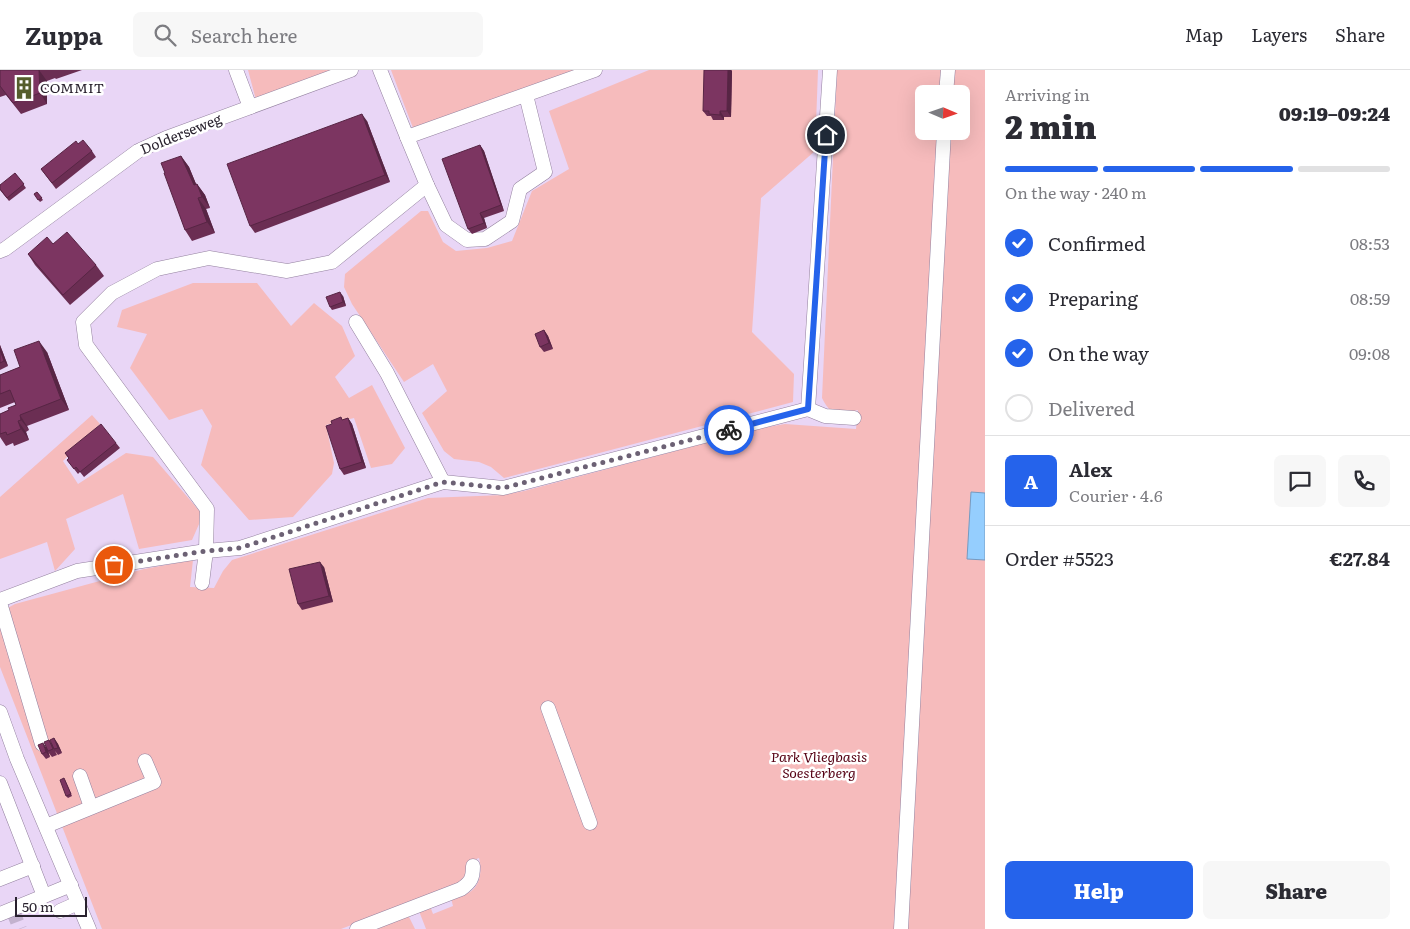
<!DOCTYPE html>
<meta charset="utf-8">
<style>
body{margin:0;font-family:Literata,serif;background:#f7f7f7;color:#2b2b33;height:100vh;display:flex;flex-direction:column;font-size:19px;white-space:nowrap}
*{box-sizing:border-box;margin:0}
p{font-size:16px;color:#7c7c81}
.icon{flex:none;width:28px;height:28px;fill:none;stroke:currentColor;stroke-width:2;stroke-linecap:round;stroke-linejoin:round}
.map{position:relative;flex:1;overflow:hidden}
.sheet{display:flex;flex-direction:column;background:#fff;width:425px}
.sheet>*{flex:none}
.needle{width:32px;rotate:92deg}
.fabs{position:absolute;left:915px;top:15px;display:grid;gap:10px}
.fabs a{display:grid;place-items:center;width:55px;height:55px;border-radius:8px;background:#fff;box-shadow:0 5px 20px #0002;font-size:25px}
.scale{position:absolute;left:15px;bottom:12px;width:72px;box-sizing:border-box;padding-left:5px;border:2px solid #29222e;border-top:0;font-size:14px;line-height:18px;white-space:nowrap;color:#29222e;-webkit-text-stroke:4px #fff;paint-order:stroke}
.pin{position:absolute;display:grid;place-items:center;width:42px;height:42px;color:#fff;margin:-21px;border:2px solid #fff;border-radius:50%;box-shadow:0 1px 5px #0007}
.courier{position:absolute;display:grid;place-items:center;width:50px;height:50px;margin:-25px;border:4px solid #2563eb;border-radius:50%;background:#fff;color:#222;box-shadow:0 1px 6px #0007}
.headline em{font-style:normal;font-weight:800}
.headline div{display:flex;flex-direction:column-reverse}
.headline{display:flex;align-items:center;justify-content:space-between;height:85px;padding:0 20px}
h1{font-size:32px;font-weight:800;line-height:38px}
.bar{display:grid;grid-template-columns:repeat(4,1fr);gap:8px 5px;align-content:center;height:60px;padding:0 20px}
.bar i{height:6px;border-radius:4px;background:#e1e1e2}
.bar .on{background:#2563eb}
.bar p{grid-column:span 4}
.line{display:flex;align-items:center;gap:12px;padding:0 20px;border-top:1px solid #e1e1e2}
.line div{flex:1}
.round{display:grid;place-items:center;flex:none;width:52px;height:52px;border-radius:8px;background:#f7f7f7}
ol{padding:0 20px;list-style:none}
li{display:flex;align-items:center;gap:15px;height:55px}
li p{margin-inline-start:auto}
li .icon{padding:5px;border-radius:50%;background:#2563eb;color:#fff;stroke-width:4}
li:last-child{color:#7c7c81}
li i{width:28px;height:28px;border:2px solid #e1e1e2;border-radius:50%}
.primary-button{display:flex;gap:10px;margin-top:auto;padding:10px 20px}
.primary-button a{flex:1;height:58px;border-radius:8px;background:#2563eb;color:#fff;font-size:20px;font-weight:800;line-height:58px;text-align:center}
.primary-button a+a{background:#f7f7f7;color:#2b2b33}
header{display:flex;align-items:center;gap:30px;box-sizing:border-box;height:70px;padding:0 25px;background:#fff;border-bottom:1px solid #e1e1e2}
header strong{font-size:24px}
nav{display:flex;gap:28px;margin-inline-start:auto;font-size:18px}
.search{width:350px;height:45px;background:#f7f7f7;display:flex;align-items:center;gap:12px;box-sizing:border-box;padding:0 18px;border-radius:8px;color:#7c7c81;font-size:19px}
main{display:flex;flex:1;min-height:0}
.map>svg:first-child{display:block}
.green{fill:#f6bbbc;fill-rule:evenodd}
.water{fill:#95cefe;stroke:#759ac0}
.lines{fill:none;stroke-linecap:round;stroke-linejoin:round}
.minor-tunnel{stroke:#c3b2ce;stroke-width:14;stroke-dasharray:14 7;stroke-linecap:butt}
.minor-casing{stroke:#93819f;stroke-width:15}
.minor{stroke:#fff;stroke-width:14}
.wall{fill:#6b2e53}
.shaded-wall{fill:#572544}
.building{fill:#7c3561;stroke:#572544}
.done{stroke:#6c6174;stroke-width:5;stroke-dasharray:0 9}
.route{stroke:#2563eb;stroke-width:6}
.labels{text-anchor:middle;stroke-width:5;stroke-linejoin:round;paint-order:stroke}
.poi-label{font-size:14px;fill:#29222e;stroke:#fff;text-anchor:start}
.street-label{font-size:14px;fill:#29222e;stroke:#fff}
.park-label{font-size:14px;font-style:italic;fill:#550013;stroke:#fff}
</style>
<header>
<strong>Zuppa</strong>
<div class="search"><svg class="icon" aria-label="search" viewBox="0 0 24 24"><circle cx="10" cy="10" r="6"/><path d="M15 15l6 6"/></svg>Search here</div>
<nav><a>Map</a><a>Layers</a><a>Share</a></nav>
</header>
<main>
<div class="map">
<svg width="985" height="859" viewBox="0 0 985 859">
<rect width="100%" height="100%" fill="#e9d6f6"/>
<g class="green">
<polygon points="248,0 337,0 256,30"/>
<polygon points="391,0 576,0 413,58"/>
<polygon points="649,0 818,0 815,81 761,128 752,262 794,304 793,332 504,408 491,397 479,392 454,389 444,381 422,343 447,321 433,294 404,312 352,234 344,217 345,204 421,141 428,141 443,172 456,181 487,178 512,171 532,121 569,99 549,41"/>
<path d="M 837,0 L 985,0 L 985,859 L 426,859 L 419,841 L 430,836 L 433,844 L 453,836 L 451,828 C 457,826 465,825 470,822 C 481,815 482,799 479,788 L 468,792 L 469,795 L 463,812 L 341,859 L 102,859 L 0,597 L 0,542 L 15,534 L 144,499 L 193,490 L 190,517 L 214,518 L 223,501 L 232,490 L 428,428 L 503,425 L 524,421 L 762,358 L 785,354 L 856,359 L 858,340 C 840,345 831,347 822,328 ZM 924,24 L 961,24 L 961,61 L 924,61 Z"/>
<polygon points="193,213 257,213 291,256 314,233 342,256 355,286 335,307 349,328 372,315 405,378 392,394 371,398 354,348 326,355 334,393 332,404 293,447 249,450 201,395 212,356 202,339 169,350 130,298 147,264 117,257 122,240"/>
<polygon points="92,345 100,354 63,391 78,414 126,383 153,387 203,445 192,470 139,479 123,424 66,449 75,479 55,501 47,472 0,489 0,427"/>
<polygon points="408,845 415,859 372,859"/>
</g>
<polygon class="water" points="971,422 985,423 985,490 967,489"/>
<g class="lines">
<polyline class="minor-tunnel" points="12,839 20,859"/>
<defs>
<g id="minor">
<polyline points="236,0 250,37"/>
<polyline points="380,0 407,67 595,0"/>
<polyline points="946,24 948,0"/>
<polyline points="427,115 446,155 467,170 485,169 512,151 520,119 545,102 526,25"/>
<polyline points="0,181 5,179 138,81 166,68 351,0"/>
<polyline points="356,252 387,303 443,412"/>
<polyline points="808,339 825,346 854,348"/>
<polyline points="202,513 206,481 207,439 86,275 83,252 112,223 157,199 209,188 287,201 332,192 427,115 407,67"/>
<polyline points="0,530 77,501 206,481 240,478 443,412 503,418 808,339 830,0"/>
<polyline points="0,533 42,674"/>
<polyline points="548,638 590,753"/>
<polyline points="0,642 17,689 89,859"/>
<polyline points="80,706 91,737"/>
<polyline points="0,713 44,826"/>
<polyline points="46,756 154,712 145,691"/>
<polyline points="0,809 33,796"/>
<polyline points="60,841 78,833"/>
<polyline points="0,844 71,815"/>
<path d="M 357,859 L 461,819 C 471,812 473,808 473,796"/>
<polyline points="901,859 944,61"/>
</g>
</defs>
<use href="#minor" class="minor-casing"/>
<use href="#minor" class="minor"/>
</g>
<g class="wall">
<polygon points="0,0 82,0 56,9 55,8 47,11 47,34 21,44 6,25 0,27"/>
<polygon points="728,0 731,0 732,1 731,47 724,47 724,50 713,50 711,46 707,46 703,41"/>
<polygon points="367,51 390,112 255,163 250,156"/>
<polygon points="78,74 92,81 96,87 56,119 41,99"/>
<polygon points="480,75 484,81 504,141 484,148 487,158 472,164 468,159"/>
<polygon points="181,86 189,97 196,114 197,114 205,125 210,138 206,139 215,163 192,171 185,160 165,103"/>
<polygon points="15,103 26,118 9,131 0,120"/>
<polygon points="37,122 43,130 40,132 34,124"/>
<polygon points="53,174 96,195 104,206 70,235 35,195 28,184"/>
<polygon points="343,226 346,236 332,240 330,237"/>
<polygon points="544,260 548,266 553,279 544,282 540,277"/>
<polygon points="0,275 8,296 0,300"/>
<polygon points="47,282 69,340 27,356 29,360 26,362 29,370 14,376 13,373 6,376 0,367 0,344 9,340 16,335 15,332 0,338 0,305 20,297"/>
<polygon points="348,348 352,354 366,398 344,405 340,399 343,350"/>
<polygon points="116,373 120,378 84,407 80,402 78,404 67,390 69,389 65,383"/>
<polygon points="324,497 333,532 302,540 298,534"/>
<polygon points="54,668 58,674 62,683 58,685 55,681 57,685 52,687 48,682 50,687 46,689 42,684 46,678 49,670 52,674"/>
<polygon points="65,710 72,726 68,728 66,726"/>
</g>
<g class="shaded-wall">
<polygon points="39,0 47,11 47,34 40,23"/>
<polygon points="728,0 731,0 732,1 731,47 727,41"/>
<polygon points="720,41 724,47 724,50 720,45"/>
<polygon points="362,44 367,51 390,112 385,105"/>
<polygon points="480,75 484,81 504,141 501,135"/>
<polygon points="181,86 189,97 201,126 194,115"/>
<polygon points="197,114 205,125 210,138 202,127"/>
<polygon points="198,128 206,139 215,163 207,152"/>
<polygon points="480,143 484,148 487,158 484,153"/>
<polygon points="340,222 343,226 346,236 343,232"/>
<polygon points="544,260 548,266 553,279 549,273"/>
<polygon points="39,271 47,282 69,340 61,329"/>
<polygon points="0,275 8,296 4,291 0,280"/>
<polygon points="20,345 27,356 29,360 21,350"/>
<polygon points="348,348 352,354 366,398 362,392"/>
<polygon points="18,351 26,362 29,370 21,359"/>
<polygon points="320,492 324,497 333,532 329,526"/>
<polygon points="54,668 58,674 62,683 58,678"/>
<polygon points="43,673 47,678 50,687 46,682"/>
</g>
<g class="building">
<polygon points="0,0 39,0 40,23 13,33 0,16"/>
<polygon points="704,0 728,0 727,41 720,41 720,45 709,44 709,41 703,41"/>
<polygon points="362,44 385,105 250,156 227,94"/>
<polygon points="83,70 92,81 52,113 41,99 76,71 78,74"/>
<polygon points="480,75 501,135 480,143 484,153 468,159 442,89"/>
<polygon points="181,86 194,115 197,114 202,127 198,128 207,152 185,160 164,103 165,103 161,93"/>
<polygon points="15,103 24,114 7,128 0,119 0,115"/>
<polygon points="37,122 42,128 38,130 34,124"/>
<polygon points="67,162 96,195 63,225 28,184 47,167 53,174"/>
<polygon points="340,222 343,232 330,237 326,227"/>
<polygon points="544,260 549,273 540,277 535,264"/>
<polygon points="39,271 61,329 20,345 21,350 18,351 21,359 7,365 6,362 0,364 0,344 9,340 8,338 16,335 10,320 0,324 0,305 20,297 14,280"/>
<polygon points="0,280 4,291 0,293"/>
<polygon points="341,347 342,350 348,348 362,392 340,399 326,356 332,354 331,351"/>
<polygon points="101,354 116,373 80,402 76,397 74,399 67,390 69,388 65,383"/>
<polygon points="320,492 329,526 298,534 289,499"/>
<polygon points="54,668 58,678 54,679 50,670"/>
<polygon points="49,670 53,679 48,681 44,672"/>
<polygon points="43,673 46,682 42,684 38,675"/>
<polygon points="64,708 71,724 66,726 60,710"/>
</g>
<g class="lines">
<polyline class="done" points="114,495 206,481 240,478 443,412 503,418 729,360"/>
<polyline class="route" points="729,360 808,339 826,65"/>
</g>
<defs>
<symbol id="building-bare" viewBox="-9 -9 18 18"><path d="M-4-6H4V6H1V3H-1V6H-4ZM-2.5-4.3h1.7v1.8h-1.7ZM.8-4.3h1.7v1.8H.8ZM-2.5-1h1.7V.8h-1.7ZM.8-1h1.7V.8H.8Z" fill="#555d2c" stroke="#fff" stroke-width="2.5" paint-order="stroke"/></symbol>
</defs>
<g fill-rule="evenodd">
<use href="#building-bare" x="8" y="2" width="32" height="32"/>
</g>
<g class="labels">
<g class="poi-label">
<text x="40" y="23">COMMIT</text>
</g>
<g class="street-label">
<text transform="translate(181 64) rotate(-22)" y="5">Dolderseweg</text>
</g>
<g class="park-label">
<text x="819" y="692">Park Vliegbasis<tspan x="819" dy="16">Soesterberg</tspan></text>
</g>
</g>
</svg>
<div class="fabs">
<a><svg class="needle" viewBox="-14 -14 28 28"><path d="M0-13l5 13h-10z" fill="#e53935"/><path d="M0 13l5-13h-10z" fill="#7c7c81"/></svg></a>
</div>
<div class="scale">50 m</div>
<div class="pin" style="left:114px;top:495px;background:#ea580c"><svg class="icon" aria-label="bag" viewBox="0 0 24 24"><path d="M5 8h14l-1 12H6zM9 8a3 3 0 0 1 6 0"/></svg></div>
<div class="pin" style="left:826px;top:65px;background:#1f2937"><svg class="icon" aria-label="home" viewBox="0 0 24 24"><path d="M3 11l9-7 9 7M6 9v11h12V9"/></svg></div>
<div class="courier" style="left:729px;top:360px"><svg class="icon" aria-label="bike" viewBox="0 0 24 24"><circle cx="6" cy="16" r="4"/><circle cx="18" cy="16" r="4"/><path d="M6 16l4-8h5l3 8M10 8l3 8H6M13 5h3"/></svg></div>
</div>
<section class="sheet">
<div class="headline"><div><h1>2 min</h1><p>Arriving in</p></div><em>09:19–09:24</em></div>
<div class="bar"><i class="on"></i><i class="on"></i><i class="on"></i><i></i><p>On the way · 240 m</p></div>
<ol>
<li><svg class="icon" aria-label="check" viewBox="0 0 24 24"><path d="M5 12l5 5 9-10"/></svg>Confirmed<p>08:53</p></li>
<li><svg class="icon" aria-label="check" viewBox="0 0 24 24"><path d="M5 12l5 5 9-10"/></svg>Preparing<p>08:59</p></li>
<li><svg class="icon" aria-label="check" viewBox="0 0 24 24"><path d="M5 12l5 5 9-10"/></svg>On the way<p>09:08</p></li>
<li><i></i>Delivered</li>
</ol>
<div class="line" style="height:90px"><b class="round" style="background:#2563eb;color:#fff">A</b><div><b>Alex</b><p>Courier · 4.6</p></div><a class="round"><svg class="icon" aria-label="chat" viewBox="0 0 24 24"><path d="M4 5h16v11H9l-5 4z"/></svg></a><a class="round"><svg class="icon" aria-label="phone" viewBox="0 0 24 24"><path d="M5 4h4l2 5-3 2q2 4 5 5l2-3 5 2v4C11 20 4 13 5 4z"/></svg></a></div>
<div class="line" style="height:65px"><div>Order #5523</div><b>€27.84</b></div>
<div class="primary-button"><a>Help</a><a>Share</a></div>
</section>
</main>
